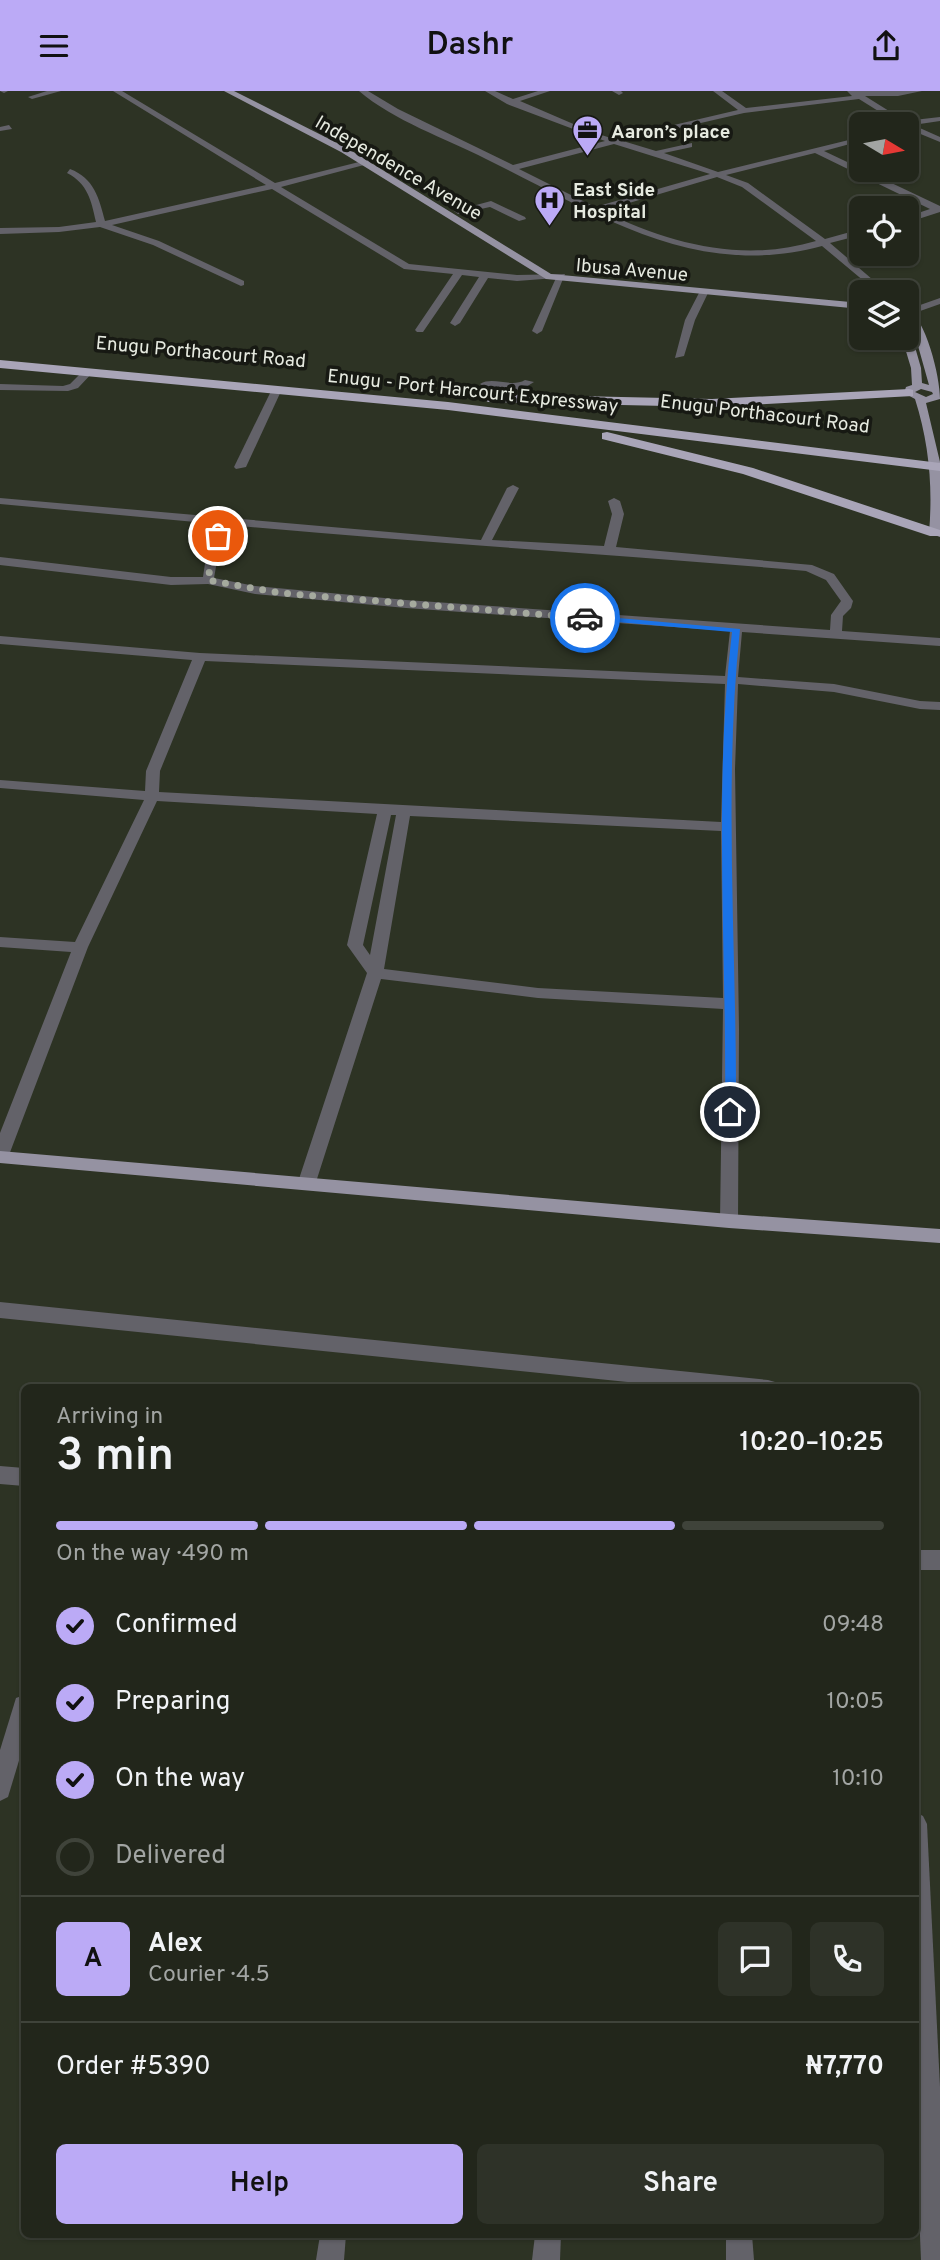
<!DOCTYPE html>
<meta charset="utf-8">
<style>
body{margin:0;font-family:Overpass,sans-serif;background:#2e3228;color:#f1f3f6;height:100vh;display:flex;flex-direction:column;font-size:26px;white-space:nowrap}
*{box-sizing:border-box;margin:0}
p{font-size:23px;color:#a2a5a3}
.icon{flex:none;width:38px;height:38px;fill:none;stroke:currentColor;stroke-width:2;stroke-linecap:round;stroke-linejoin:round}
.map{position:relative;flex:1;overflow:hidden}
.sheet{position:absolute;left:21px;top:1293px;width:898px;height:854px;display:flex;flex-direction:column;background:#22261b;border-radius:10px;box-shadow:0 2px 5px #0004,0 0 0 2px #3f433a}
.sheet>*{flex:none}
.needle{width:46px;rotate:100deg}
.controls{position:absolute;left:849px;top:21px;display:grid;gap:14px}
.controls a{display:grid;place-items:center;width:70px;height:70px;border-radius:10px;background:#22261b;box-shadow:0 2px 5px #0004,0 0 0 2px #3f433a;font-size:35px}
.pin{position:absolute;display:grid;place-items:center;width:60px;height:60px;color:#fff;margin:-30px;border:4px solid #fff;border-radius:50%;box-shadow:0 2px 7px #0007}
.courier{position:absolute;display:grid;place-items:center;width:70px;height:70px;margin:-35px;border:5px solid #1a73e8;border-radius:50%;background:#fff;color:#222;box-shadow:0 2px 9px #0007}
.headline em{font-style:normal;font-weight:600}
.headline div{display:flex;flex-direction:column-reverse}
.headline{display:flex;align-items:center;justify-content:space-between;height:119px;padding:0 35px}
h1{font-size:46px;font-weight:600;line-height:52px}
.bar{display:grid;grid-template-columns:repeat(4,1fr);gap:10px 7px;align-content:center;height:84px;padding:0 35px}
.bar i{height:9px;border-radius:5px;background:#3f433a}
.bar .active{background:#bbaaf6}
.bar p{grid-column:span 4}
.line{display:flex;align-items:center;gap:18px;padding:0 35px;border-top:2px solid #3f433a}
.line div{flex:1}
.round{display:grid;place-items:center;flex:none;width:74px;height:74px;border-radius:10px;background:#2e3228}
ol{padding:0 35px;list-style:none}
li{display:flex;align-items:center;gap:21px;height:77px}
li p{margin-inline-start:auto}
li .icon{padding:7px;border-radius:50%;background:#bbaaf6;color:#111;stroke-width:4}
li:last-child{color:#a2a5a3}
li i{width:38px;height:38px;border:4px solid #3f433a;border-radius:50%}
.cta{display:flex;gap:14px;margin-top:auto;padding:14px 35px}
.cta a{flex:1;height:80px;border-radius:10px;background:#bbaaf6;color:#111;font-size:28px;font-weight:600;line-height:80px;text-align:center}
.cta a+a{background:#2e3228;color:#f1f3f6}
header{display:flex;justify-content:space-between;align-items:center;height:91px;padding:0 35px;background:#bbaaf6;color:#111;font-size:32px;font-weight:600}
.map>svg:first-child{display:block}
.lines{fill:none;stroke-linecap:round;stroke-linejoin:round}
.minor{fill:#636269;fill-rule:evenodd}
.major{fill:#9592a2;fill-rule:evenodd}
.highway{fill:#a9a5b8;fill-rule:evenodd}
.route{fill:#1a73e8}
.done{stroke:#a5aa9e;stroke-width:7;stroke-dasharray:0 12.6}
.labels{text-anchor:middle;stroke-width:7;stroke-linejoin:round;paint-order:stroke}
.far-poi-label{font-size:19px;font-weight:bold;fill:#e6eae0;stroke:#171913;text-anchor:start}
.far-street-label{font-size:19px;fill:#e6eae0;stroke:#171913}
</style>
<header><svg class="icon" aria-label="menu" viewBox="0 0 24 24"><path d="M4 6h16M4 12h16M4 18h16"/></svg>Dashr<svg class="icon" aria-label="share" viewBox="0 0 24 24"><path d="M12 15V3M7 8l5-5 5 5M5 13v7h14v-7"/></svg></header>
<div class="map">
<svg width="940" height="2169" viewBox="0 0 940 2169">
<rect width="100%" height="100%" fill="#2d3324"/>
<g class="lines">
<g class="minor">
<polygon points="0,0 8,0 4,2"/>
<polygon points="47,0 61,0 32,8 28,6"/>
<path d="M 113,0 L 122,0 L 275,92 L 379,66 L 379,70 L 281,96 L 409,173 L 517,184 L 565,183 L 542,240 L 537,243 L 532,240 L 556,187 L 517,190 L 488,187 L 460,232 L 455,235 L 450,232 L 479,186 L 462,184 L 423,241 L 417,241 L 415,239 L 453,183 L 404,178 L 272,98 L 112,134 L 159,150 L 244,190 L 244,194 L 241,195 L 153,154 L 100,136 L 59,141 L 0,143 L 0,137 L 59,136 L 96,131 C 91,109 88,93 67,82 L 70,78 C 94,87 99,107 105,130 L 266,94 Z"/>
<path d="M 359,0 L 368,0 L 398,18 L 513,74 L 605,50 L 507,13 L 485,0 L 495,0 L 513,8 L 538,0 L 550,0 L 520,10 L 592,41 L 614,48 L 738,19 L 713,0 L 722,0 L 746,17 L 852,5 L 847,0 L 922,0 L 898,5 L 865,5 L 905,30 L 940,26 L 940,30 L 913,34 L 940,46 L 940,51 L 906,37 L 906,33 L 899,33 L 859,8 L 744,22 L 623,50 L 656,60 L 692,52 L 692,56 L 664,62 L 718,81 L 861,46 L 861,50 L 824,60 L 940,115 L 940,121 L 906,132 L 906,126 L 930,118 L 815,62 L 726,84 L 748,92 L 825,148 L 861,138 L 861,144 L 830,152 L 887,201 L 877,201 L 822,155 C 694,190 595,121 486,68 C 445,47 394,30 359,0 ZM 614,53 L 710,83 L 595,116 L 519,78 ZM 717,86 L 742,96 L 816,150 C 742,172 671,153 602,120 Z"/>
<polygon points="612,0 621,0 623,2 619,4"/>
<polygon points="9,34 12,38 0,40 0,36"/>
<polygon points="491,110 525,126 526,128 519,130 490,116 458,123 454,120"/>
<polygon points="700,200 708,202 695,229 684,265 675,267 685,229"/>
<polygon points="940,207 940,213 906,225 906,219"/>
<polygon points="85,278 94,280 78,297 68,300 0,299 0,293 63,295 70,293"/>
<path d="M 525,289 L 534,291 L 521,299 L 485,296 L 480,293 C 493,285 511,297 525,289 Z"/>
<polygon points="273,296 282,298 246,376 236,378 234,376"/>
<path d="M 513,394 L 519,397 L 492,449 L 604,455 L 612,423 L 608,410 L 614,407 L 620,410 L 624,423 L 616,456 L 812,474 L 834,483 L 853,510 L 851,517 L 843,525 L 842,540 L 940,547 L 940,555 L 742,541 L 738,586 L 834,593 L 920,610 L 940,611 L 940,619 L 920,618 L 834,601 L 738,593 L 735,678 L 739,938 L 738,1130 L 735,1135 L 723,1135 L 720,1130 L 723,918 L 538,907 L 381,888 L 316,1091 L 313,1096 L 301,1096 L 298,1091 L 367,882 L 347,854 L 377,723 L 157,710 L 88,856 L 9,1064 L 6,1069 L 0,1070 L 0,1042 L 71,861 L 0,856 L 0,846 L 75,851 L 144,709 L 0,697 L 0,689 L 145,700 L 146,680 L 192,569 L 0,553 L 0,545 L 200,562 L 725,585 L 730,540 L 406,517 L 255,503 L 208,493 L 171,494 L 0,474 L 0,466 L 171,486 L 203,486 L 207,459 L 217,433 L 0,413 L 0,407 L 481,449 L 507,397 ZM 229,434 C 421,452 614,463 806,480 L 826,489 L 841,510 L 831,524 L 830,539 L 406,509 L 255,495 L 214,487 L 219,459 ZM 205,570 L 725,593 L 721,731 L 159,701 L 160,680 ZM 391,724 L 396,724 L 370,864 L 363,854 ZM 410,725 L 721,740 L 723,907 L 538,897 L 384,878 Z"/>
<polygon points="0,1211 768,1289 775,1291 778,1297 686,1297 0,1227"/>
<polygon points="0,1375 24,1377 24,1395 0,1393"/>
<rect x="915" y="1459" width="25" height="20"/>
<polygon points="24,1604 24,1653 8,1706 0,1710 0,1659 16,1607"/>
<polygon points="915,1721 923,1725 927,1733 940,1996 940,2169 921,2169 915,2023"/>
<polygon points="320,2144 346,2144 344,2169 316,2169"/>
<polygon points="535,2144 561,2144 560,2169 532,2169"/>
<polygon points="726,2144 752,2144 754,2169 726,2169"/>
</g>
<g class="major">
<polygon points="224,0 234,0 347,57 551,183 861,212 861,218 546,188 341,61"/>
<polygon points="873,193 881,195 877,201 867,201"/>
<path d="M 906,215 C 926,228 940,285 940,308 L 926,312 L 940,371 L 940,446 L 929,442 C 933,396 929,352 915,308 L 904,302 L 906,296 L 912,294 L 911,277 L 902,247 L 906,247 L 906,239 L 911,242 L 921,277 L 922,292 L 929,294 L 913,237 L 906,226 ZM 921,298 L 932,301 L 933,303 L 926,306 L 915,301 Z"/>
<polygon points="0,1060 729,1123 940,1138 940,1152 729,1137 0,1072"/>
</g>
<g class="highway">
<polygon points="0,269 448,311 940,372 940,380 448,319 0,277"/>
<polygon points="909,298 913,299 913,305 712,316 488,311 482,307 488,303 712,308"/>
<polygon points="607,341 753,377 940,439 940,445 930,445 743,383 602,348 602,342"/>
</g>
</g>
<path class="route" d="M 585,524 L 740,538 C 723,698 737,861 736,1021 L 730,1025 L 725,1021 C 727,862 713,699 732,541 L 582,528 Z"/>
<g class="lines">
<polyline class="done" points="218,445 213,459 208,489 280,502 585,527"/>
</g>
<defs>
<symbol id="office-pin" viewBox="-11 -11 22 30"><path d="M0 17L-7.5 6A9.5 9.5 0 1 1 7.5 6Z" fill="#bbaaf6" stroke="#171913"/><path d="M-6-3h4V-5.5h4V-3h4V5H-6ZM-1-4.5V-3h2v-1.5ZM-6 0V1H6V0Z" fill="#111"/></symbol>
<symbol id="hospital-pin" viewBox="-11 -11 22 30"><path d="M0 17L-7.5 6A9.5 9.5 0 1 1 7.5 6Z" fill="#bbaaf6" stroke="#171913"/><path d="M-5-5h3v3.5h4V-5h3V5h-3V1.5h-4V5h-3Z" fill="#111"/></symbol>
</defs>
<g fill-rule="evenodd">
<use href="#office-pin" x="570" y="22" width="35" height="47"/>
<use href="#hospital-pin" x="532" y="92" width="35" height="47"/>
</g>
<g class="labels">
<g class="far-poi-label">
<text x="611" y="47">Aaron’s place</text>
<text x="573" y="105">East Side<tspan x="573" dy="22">Hospital</tspan></text>
</g>
<g class="far-street-label">
<text transform="translate(399 76) rotate(30)" y="7">Independence Avenue</text>
<text transform="translate(632 178) rotate(5)" y="7">Ibusa Avenue</text>
<text transform="translate(201 260) rotate(5)" y="7">Enugu Porthacourt Road</text>
<text transform="translate(473 299) rotate(6)" y="7">Enugu - Port Harcourt Expressway</text>
<text transform="translate(765 322) rotate(7)" y="7">Enugu Porthacourt Road</text>
</g>
</g>
</svg>
<div class="controls">
<a><svg class="needle" viewBox="-14 -14 28 28"><path d="M0-13l5 13h-10z" fill="#e53935"/><path d="M0 13l5-13h-10z" fill="#a2a5a3"/></svg></a>
<a><svg class="icon" aria-label="locate" viewBox="0 0 24 24"><circle cx="12" cy="12" r="6"/><path d="M12 2v4M12 18v4M2 12h4M18 12h4"/></svg></a>
<a><svg class="icon" aria-label="layers" viewBox="0 0 24 24"><path d="M12 4l9 5-9 5-9-5zM3 14l9 5 9-5"/></svg></a>
</div>
<div class="pin" style="left:218px;top:445px;background:#ea580c"><svg class="icon" aria-label="bag" viewBox="0 0 24 24"><path d="M5 8h14l-1 12H6zM9 8a3 3 0 0 1 6 0"/></svg></div>
<div class="pin" style="left:730px;top:1021px;background:#1f2937"><svg class="icon" aria-label="home" viewBox="0 0 24 24"><path d="M3 11l9-7 9 7M6 9v11h12V9"/></svg></div>
<div class="courier" style="left:585px;top:527px"><svg class="icon" aria-label="car" viewBox="0 0 24 24"><path d="M5 17H2v-5l4-1 3-4h7l3 4 3 1v5h-3M9 17h6M6 11h13"/><circle cx="7" cy="17" r="2"/><circle cx="17" cy="17" r="2"/></svg></div>
<section class="sheet">
<div class="headline"><div><h1>3 min</h1><p>Arriving in</p></div><em>10:20–10:25</em></div>
<div class="bar"><i class="active"></i><i class="active"></i><i class="active"></i><i></i><p>On the way · 490 m</p></div>
<ol>
<li><svg class="icon" aria-label="check" viewBox="0 0 24 24"><path d="M5 12l5 5 9-10"/></svg>Confirmed<p>09:48</p></li>
<li><svg class="icon" aria-label="check" viewBox="0 0 24 24"><path d="M5 12l5 5 9-10"/></svg>Preparing<p>10:05</p></li>
<li><svg class="icon" aria-label="check" viewBox="0 0 24 24"><path d="M5 12l5 5 9-10"/></svg>On the way<p>10:10</p></li>
<li><i></i>Delivered</li>
</ol>
<div class="line" style="height:126px"><b class="round" style="background:#bbaaf6;color:#111">A</b><div><b>Alex</b><p>Courier · 4.5</p></div><a class="round"><svg class="icon" aria-label="chat" viewBox="0 0 24 24"><path d="M4 5h16v11H9l-5 4z"/></svg></a><a class="round"><svg class="icon" aria-label="phone" viewBox="0 0 24 24"><path d="M5 4h4l2 5-3 2q2 4 5 5l2-3 5 2v4C11 20 4 13 5 4z"/></svg></a></div>
<div class="line" style="height:91px"><div>Order #5390</div><b>₦7,770</b></div>
<div class="cta"><a>Help</a><a>Share</a></div>
</section>
</div>
